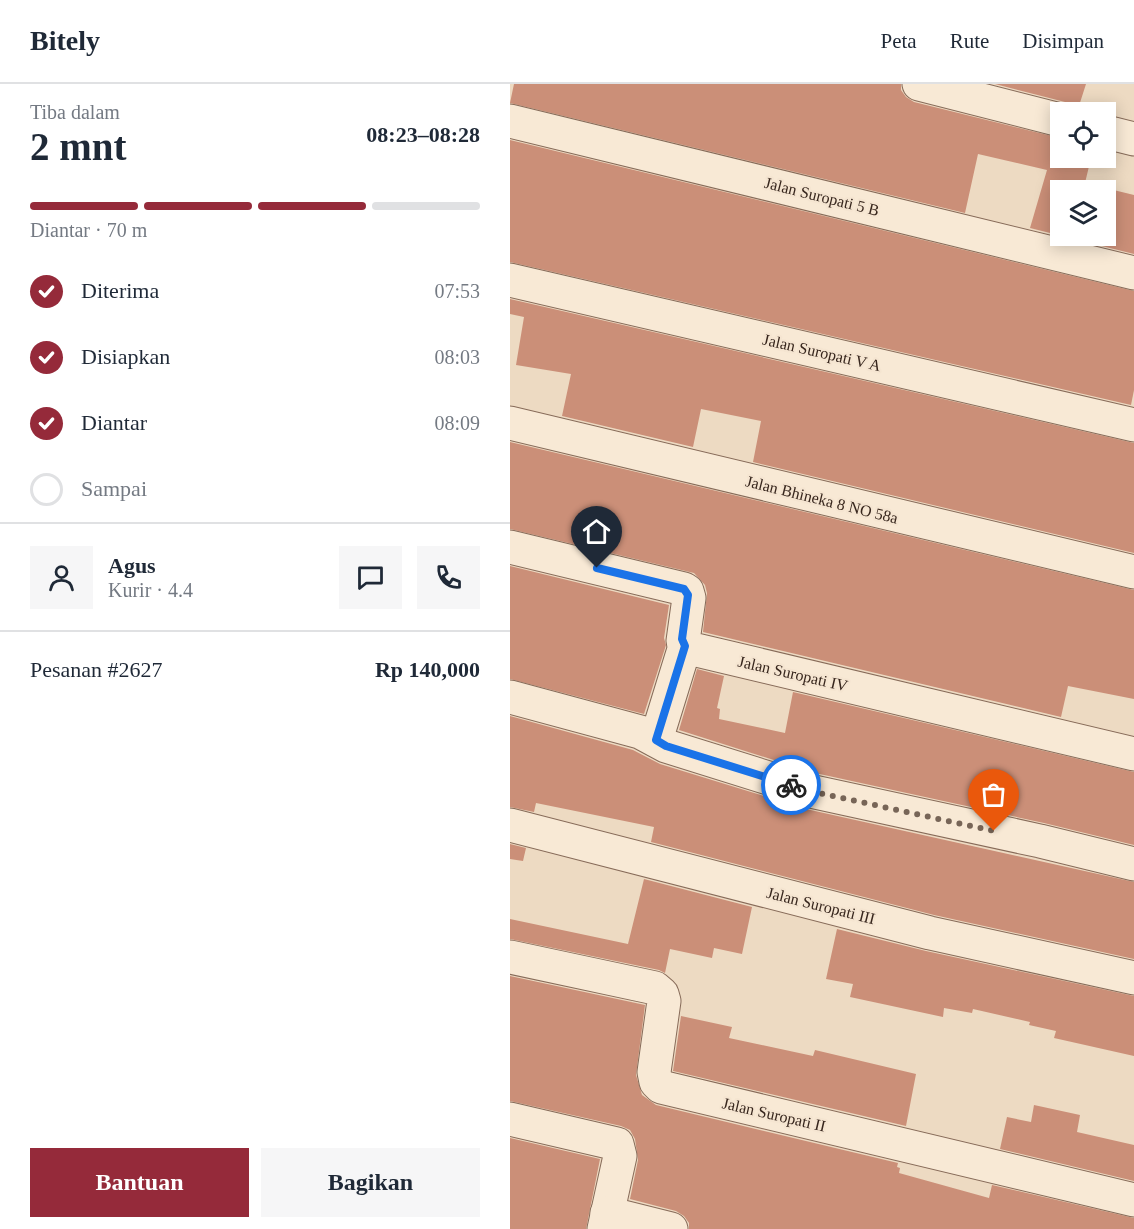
<!DOCTYPE html>
<html lang="id">
<meta charset="utf-8">
<style>
body{margin:0;font-family:"Times New Roman",serif;background:#f6f6f7;color:#1f2937;height:100vh;display:flex;flex-direction:column;font-size:22px;white-space:nowrap}
*{box-sizing:border-box;margin:0}
p{font-size:20px;color:#747a83}
.icon{flex:none;width:33px;height:33px;fill:none;stroke:currentColor;stroke-width:2;stroke-linecap:round;stroke-linejoin:round}
.map{position:relative;flex:1;overflow:hidden}
.details{display:flex;flex-direction:column;background:#fff;width:510px}
.details>*{flex:none}
.fabs{position:absolute;left:540px;top:18px;display:grid;gap:12px}
.fabs a{display:grid;place-items:center;width:66px;height:66px;border-radius:0px;background:#fff;box-shadow:0 3px 15px #0003;font-size:30px}
.pin{position:absolute;display:grid;place-items:center;width:51px;height:51px;color:#fff;margin:-62px -26px;border-radius:50% 50% 50% 0;rotate:-45deg;box-shadow:0 0 6px #0007}
.pin .icon{rotate:45deg}
.courier{position:absolute;display:grid;place-items:center;width:60px;height:60px;margin:-30px;border:4px solid #1a73e8;border-radius:50%;background:#fff;color:#222;box-shadow:0 2px 8px #0007}
.summary em{font-style:normal;font-weight:700}
.summary div{display:flex;flex-direction:column-reverse}
.summary{display:flex;align-items:center;justify-content:space-between;height:102px;padding:0 30px}
h1{font-size:39px;font-weight:700;line-height:45px}
.bar{display:grid;grid-template-columns:repeat(4,1fr);gap:9px 6px;align-content:center;height:72px;padding:0 30px}
.bar i{height:8px;border-radius:4px;background:#e0e1e3}
.bar .on{background:#952a3a}
.bar p{grid-column:span 4}
.line{display:flex;align-items:center;gap:15px;padding:0 30px;border-top:2px solid #e0e1e3}
.line div{flex:1}
.round{display:grid;place-items:center;flex:none;width:63px;height:63px;border-radius:0px;background:#f6f6f7}
ol{padding:0 30px;list-style:none}
li{display:flex;align-items:center;gap:18px;height:66px}
li p{margin-inline-start:auto}
li .icon{padding:6px;border-radius:50%;background:#952a3a;color:#fff;stroke-width:4}
li:last-child{color:#747a83}
li i{width:33px;height:33px;border:3px solid #e0e1e3;border-radius:50%}
.action{display:flex;gap:12px;margin-top:auto;padding:12px 30px}
.action a{flex:1;height:69px;border-radius:0px;background:#952a3a;color:#fff;font-size:24px;font-weight:700;line-height:69px;text-align:center}
.action a+a{background:#f6f6f7;color:#1f2937}
header{display:flex;align-items:center;gap:36px;box-sizing:border-box;height:84px;padding:0 30px;background:#fff;border-bottom:2px solid #e0e1e3}
header strong{font-size:28px}
nav{display:flex;gap:33px;margin-inline-start:auto;font-size:21px}
main{display:flex;flex:1;min-height:0}
.map>svg:first-child{display:block}
.building{fill:#cb8f78;fill-rule:evenodd}
.lines{fill:none;stroke-linecap:round;stroke-linejoin:round}
.minor-casing{stroke:#876b59;stroke-width:35}
.minor{stroke:#f8e9d5;stroke-width:33}
.done{stroke:#776557;stroke-width:6;stroke-dasharray:0 10.8}
.route{stroke:#1a73e8;stroke-width:8}
.labels{text-anchor:middle;stroke-width:4.5;stroke-linejoin:round;paint-order:stroke}
.street-label{font-size:16px;fill:#37261d;stroke:#f5e5d1}
</style>
<header>
<strong>Bitely</strong>
<nav><a>Peta</a><a>Rute</a><a>Disimpan</a></nav>
</header>
<main>
<section class="details">
<div class="summary"><div><h1>2 mnt</h1><p>Tiba dalam</p></div><em>08:23–08:28</em></div>
<div class="bar"><i class="on"></i><i class="on"></i><i class="on"></i><i></i><p>Diantar · 70 m</p></div>
<ol>
<li><svg class="icon" aria-label="check" viewBox="0 0 24 24"><path d="M5 12l5 5 9-10"/></svg>Diterima<p>07:53</p></li>
<li><svg class="icon" aria-label="check" viewBox="0 0 24 24"><path d="M5 12l5 5 9-10"/></svg>Disiapkan<p>08:03</p></li>
<li><svg class="icon" aria-label="check" viewBox="0 0 24 24"><path d="M5 12l5 5 9-10"/></svg>Diantar<p>08:09</p></li>
<li><i></i>Sampai</li>
</ol>
<div class="line" style="height:108px"><a class="round"><svg class="icon" aria-label="person" viewBox="0 0 24 24"><circle cx="12" cy="8" r="4"/><path d="M4 21q1-7 8-7t8 7"/></svg></a><div><b>Agus</b><p>Kurir · 4.4</p></div><a class="round"><svg class="icon" aria-label="chat" viewBox="0 0 24 24"><path d="M4 5h16v11H9l-5 4z"/></svg></a><a class="round"><svg class="icon" aria-label="phone" viewBox="0 0 24 24"><path d="M5 4h4l2 5-3 2q2 4 5 5l2-3 5 2v4C11 20 4 13 5 4z"/></svg></a></div>
<div class="line" style="height:78px"><div>Pesanan #2627</div><b>Rp 140,000</b></div>
<div class="action"><a>Bantuan</a><a>Bagikan</a></div>
</section>
<div class="map">
<svg width="624" height="1145" viewBox="0 0 624 1145">
<rect width="100%" height="100%" fill="#eddac2"/>
<g class="building">
<path d="M 4,0 L 391,0 L 391,6 L 396,13 L 404,18 L 550,54 L 550,74 L 581,74 L 575,99 L 624,111 L 624,170 L 520,144 L 537,86 L 468,70 L 455,129 L 0,19 ZM 550,106 L 596,106 L 596,152 L 550,152 Z"/>
<polygon points="485,0 576,0 567,28 563,22 555,18"/>
<polygon points="0,56 624,207 624,306 621,321 0,178"/>
<polygon points="0,215 624,359 624,469 243,378 251,337 191,325 183,363 52,332 61,290 6,281 14,233 0,230"/>
<polygon points="0,358 624,506 624,615 558,602 551,633 193,548 197,509 195,501 184,489 0,445"/>
<polygon points="0,482 159,521 154,554 156,561 134,630 0,595"/>
<polygon points="187,585 214,592 207,624 210,625 209,635 275,649 283,608 624,688 624,761 534,739 305,689 169,646"/>
<polygon points="0,632 123,666 150,680 296,725 624,798 624,875 424,831 141,758 144,743 26,719 24,728 0,723"/>
<polygon points="0,760 16,764 13,777 0,775"/>
<polygon points="134,795 242,823 232,870 204,864 202,874 160,865 155,889 149,886 0,855 0,835 118,860"/>
<polygon points="327,845 416,867 624,912 624,972 544,954 546,947 519,941 520,938 463,925 462,929 434,924 433,933 340,913 343,900 316,895"/>
<polygon points="0,892 135,921 126,991 132,1011 146,1021 388,1079 387,1083 390,1084 389,1089 479,1114 482,1101 624,1134 624,1145 179,1145 179,1139 174,1132 166,1127 120,1115 128,1076 125,1055 120,1046 111,1042 0,1017"/>
<polygon points="171,932 222,943 219,954 303,972 305,966 406,990 396,1042 163,987"/>
<polygon points="524,1021 570,1031 567,1048 624,1061 624,1097 490,1065 497,1033 521,1038"/>
<polygon points="0,1054 90,1075 76,1145 0,1145"/>
</g>
<g class="lines">
<defs>
<g id="minor">
<polyline points="409,0 550,36"/>
<polyline points="0,37 624,189"/>
<polyline points="596,48 624,55"/>
<polyline points="0,196 624,341"/>
<polyline points="0,339 624,488"/>
<polyline points="0,463 174,505 177,507 179,514 173,557 178,564 624,670"/>
<polyline points="0,613 130,648 156,662 300,707 530,757 624,780"/>
<polyline points="146,656 175,562"/>
<polyline points="0,741 420,849 624,894"/>
<polyline points="0,873 145,904 152,910 154,917 144,988 146,998 151,1003 624,1116"/>
<polyline points="0,1035 107,1060 110,1072 94,1145"/>
<polyline points="97,1129 161,1145"/>
</g>
</defs>
<use href="#minor" class="minor-casing"/>
<use href="#minor" class="minor"/>
</g>
<g class="lines">
<polyline class="done" points="281,701 300,707 484,747"/>
<polyline class="route" points="87,484 174,505 178,511 172,555 175,562 146,656 156,662 281,701"/>
</g>
<g class="labels">
<g class="street-label">
<text transform="translate(312 112) rotate(14)" y="6">Jalan Suropati 5 B</text>
<text transform="translate(312 268) rotate(13)" y="6">Jalan Suropati V A</text>
<text transform="translate(312 415) rotate(14)" y="6">Jalan Bhineka 8 NO 58a</text>
<text transform="translate(283 589) rotate(13)" y="6">Jalan Suropati IV</text>
<text transform="translate(311 821) rotate(14)" y="6">Jalan Suropati III</text>
<text transform="translate(264 1030) rotate(13)" y="6">Jalan Suropati II</text>
</g>
</g>
</svg>
<div class="fabs">
<a><svg class="icon" aria-label="locate" viewBox="0 0 24 24"><circle cx="12" cy="12" r="6"/><path d="M12 2v4M12 18v4M2 12h4M18 12h4"/></svg></a>
<a><svg class="icon" aria-label="layers" viewBox="0 0 24 24"><path d="M12 4l9 5-9 5-9-5zM3 14l9 5 9-5"/></svg></a>
</div>
<div class="pin" style="left:484px;top:747px;background:#ea580c"><svg class="icon" aria-label="bag" viewBox="0 0 24 24"><path d="M5 8h14l-1 12H6zM9 8a3 3 0 0 1 6 0"/></svg></div>
<div class="pin" style="left:87px;top:484px;background:#1f2937"><svg class="icon" aria-label="home" viewBox="0 0 24 24"><path d="M3 11l9-7 9 7M6 9v11h12V9"/></svg></div>
<div class="courier" style="left:281px;top:701px"><svg class="icon" aria-label="bike" viewBox="0 0 24 24"><circle cx="6" cy="16" r="4"/><circle cx="18" cy="16" r="4"/><path d="M6 16l4-8h5l3 8M10 8l3 8H6M13 5h3"/></svg></div>
</div>
</main>
